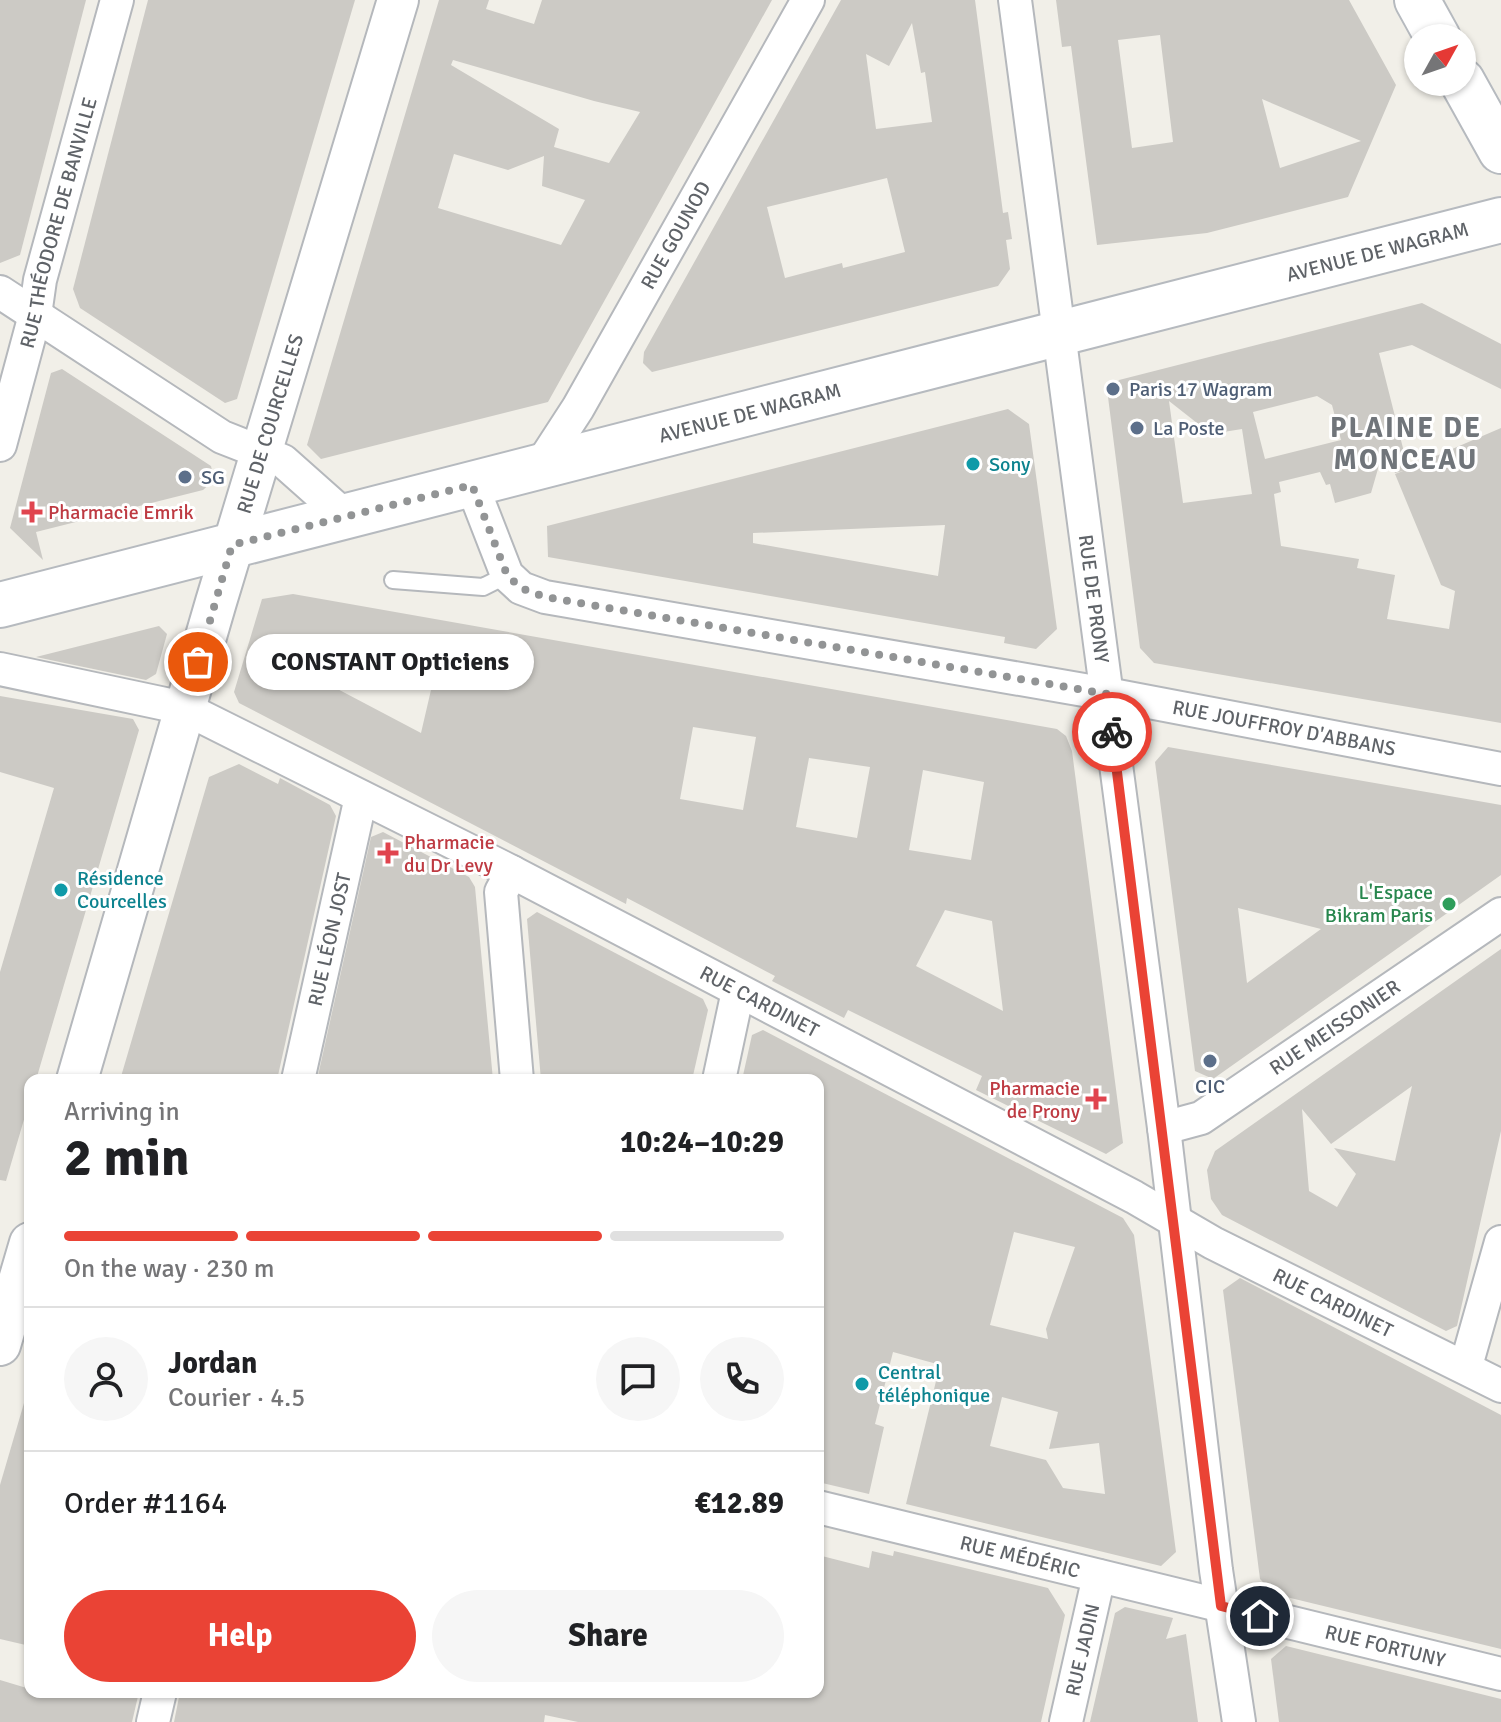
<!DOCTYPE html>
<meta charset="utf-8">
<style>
body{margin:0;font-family:Signika,sans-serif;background:#f6f6f6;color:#202124;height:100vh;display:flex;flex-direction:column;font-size:30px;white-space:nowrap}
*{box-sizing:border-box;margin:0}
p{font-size:26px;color:#757577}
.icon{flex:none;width:44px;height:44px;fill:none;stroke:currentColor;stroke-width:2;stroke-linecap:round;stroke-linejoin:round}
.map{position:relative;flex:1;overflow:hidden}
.details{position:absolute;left:24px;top:1074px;width:800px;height:624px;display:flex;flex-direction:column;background:#fff;border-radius:16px;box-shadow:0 2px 6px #0004}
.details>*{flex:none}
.needle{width:52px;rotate:50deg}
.buttons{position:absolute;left:1404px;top:24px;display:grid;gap:16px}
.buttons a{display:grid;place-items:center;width:72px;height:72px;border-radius:50%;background:#fff;box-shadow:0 2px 6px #0004;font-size:40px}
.pin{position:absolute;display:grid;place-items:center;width:68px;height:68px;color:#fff;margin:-34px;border:4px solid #fff;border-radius:50%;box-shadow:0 2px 8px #0007}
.courier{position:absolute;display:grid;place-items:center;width:80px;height:80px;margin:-40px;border:6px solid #ea4335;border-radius:50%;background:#fff;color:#222;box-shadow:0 2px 10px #0007}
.bubble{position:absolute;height:56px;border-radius:28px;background:#fff;box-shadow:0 2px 6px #0004;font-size:26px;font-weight:800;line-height:56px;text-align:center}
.summary em{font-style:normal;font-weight:800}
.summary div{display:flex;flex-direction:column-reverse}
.summary{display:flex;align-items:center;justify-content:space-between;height:136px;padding:0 40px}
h1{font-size:52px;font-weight:800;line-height:60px}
.bar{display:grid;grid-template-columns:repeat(4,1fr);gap:12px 8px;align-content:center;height:96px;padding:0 40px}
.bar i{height:10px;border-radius:6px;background:#e0e0e0}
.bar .selected{background:#ea4335}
.bar p{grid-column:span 4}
.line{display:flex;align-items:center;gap:20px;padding:0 40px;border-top:2px solid #e0e0e0}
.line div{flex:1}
.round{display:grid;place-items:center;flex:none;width:84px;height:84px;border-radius:42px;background:#f6f6f6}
.cta{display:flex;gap:16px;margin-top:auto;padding:16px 40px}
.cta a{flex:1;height:92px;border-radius:48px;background:#ea4335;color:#fff;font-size:32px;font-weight:800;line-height:92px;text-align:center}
.cta a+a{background:#f6f6f6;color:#202124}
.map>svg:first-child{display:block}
.building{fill:#cccac5;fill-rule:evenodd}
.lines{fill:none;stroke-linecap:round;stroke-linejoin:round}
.service-casing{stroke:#b5b8bc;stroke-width:20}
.minor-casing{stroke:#b5b8bc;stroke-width:36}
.tertiary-casing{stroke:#b5b8bc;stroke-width:44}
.secondary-casing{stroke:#b6babf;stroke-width:48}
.service{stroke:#fff;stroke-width:16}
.minor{stroke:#fff;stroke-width:32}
.tertiary{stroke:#fff;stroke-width:40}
.secondary{stroke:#fff;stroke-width:44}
.done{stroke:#929495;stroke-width:8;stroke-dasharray:0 14.4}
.route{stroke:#ea4335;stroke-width:10}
.service-dot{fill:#5c6f8a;stroke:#fff;stroke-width:3}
.culture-dot{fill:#0f9aa8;stroke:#fff;stroke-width:3}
.health-dot{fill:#e0444e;stroke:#fff;stroke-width:3}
.leisure-dot{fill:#2e9e5b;stroke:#fff;stroke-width:3}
.labels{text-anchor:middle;stroke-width:6;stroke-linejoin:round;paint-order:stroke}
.street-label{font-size:20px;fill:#5f6368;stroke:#fff}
.service-label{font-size:20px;fill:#4e5e75;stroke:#fff;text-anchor:start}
.culture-label{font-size:20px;fill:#0d838f;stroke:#fff;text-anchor:start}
.health-label{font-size:20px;fill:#be3a42;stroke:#fff;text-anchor:start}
.leisure-label{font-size:20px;fill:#27864d;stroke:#fff;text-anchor:end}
.district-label{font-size:28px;font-weight:bold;letter-spacing:2px;fill:#70757a;stroke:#fff}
</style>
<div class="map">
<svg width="1501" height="1722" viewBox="0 0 1501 1722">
<rect width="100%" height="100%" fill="#f1efe8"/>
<g class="building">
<polygon points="0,0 86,0 20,255 0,263"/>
<polygon points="148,0 355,0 237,399 225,403 80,308 73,289"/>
<path d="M 439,0 L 489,0 L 486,9 L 534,24 L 542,0 L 772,0 L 548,402 L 321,459 L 307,445 ZM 453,60 L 594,101 L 640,112 L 609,163 L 554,147 L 559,129 L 451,65 ZM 454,154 L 508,170 L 544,156 L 542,186 L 585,200 L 561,245 L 438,208 Z"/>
<path d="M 841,0 L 975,0 L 1003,213 L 1008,212 L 1012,239 L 1006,240 L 1010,269 L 998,286 L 652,372 L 643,363 L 644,352 ZM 912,23 L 921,73 L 925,72 L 932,122 L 876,129 L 866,54 L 889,66 ZM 887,178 L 905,252 L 843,268 L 842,263 L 785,278 L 767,207 Z"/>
<path d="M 1056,0 L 1349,0 L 1396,85 L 1348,197 L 1207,233 L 1097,245 L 1071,46 L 1062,47 ZM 1160,35 L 1173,142 L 1132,148 L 1118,40 ZM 1262,99 L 1361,141 L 1280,168 Z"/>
<path d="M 1422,303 L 1501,344 L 1501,389 L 1412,345 L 1379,353 L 1408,468 L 1501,428 L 1501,723 L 1154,663 L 1140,648 L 1108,397 L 1119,380 ZM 1317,396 L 1332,405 L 1341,440 L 1265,459 L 1253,412 ZM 1169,401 L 1211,434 L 1242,429 L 1252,494 L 1183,503 ZM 1384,448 L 1395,473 L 1403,471 L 1395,474 L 1441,585 L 1455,591 L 1449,629 L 1387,619 L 1395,575 L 1357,568 L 1359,559 L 1281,546 L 1274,494 L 1281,492 L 1279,482 L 1320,472 L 1326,485 L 1330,484 L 1335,503 L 1371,493 Z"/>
<polygon points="62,369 211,466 214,480 203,490 36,532 43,560 10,528 51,373"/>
<path d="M 1008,409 L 1029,424 L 1057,629 L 1036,649 L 1004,643 L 1005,637 L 976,632 L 548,557 L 547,526 ZM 945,525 L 938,576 L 753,543 L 753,533 Z"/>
<path d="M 293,594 L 1057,729 L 1066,736 L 1072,751 L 1123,1143 L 1106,1154 L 976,1090 L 982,1076 L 848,1010 L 844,1018 L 772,981 L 775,976 L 652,911 L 627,898 L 626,904 L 239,703 L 234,692 L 262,599 ZM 254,645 L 402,668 L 401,671 L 434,677 L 421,733 ZM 693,727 L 756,737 L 743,810 L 680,799 ZM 809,758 L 870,767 L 857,838 L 796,827 ZM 923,770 L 984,782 L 971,860 L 909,850 ZM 945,910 L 992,921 L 1003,1011 L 916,966 Z"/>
<polygon points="159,626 167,634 156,674 146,680 36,657"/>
<polygon points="0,696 133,719 139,730 36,1080 30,1080 30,1099 6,1181 0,1180 0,972 54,788 0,772"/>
<path d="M 1168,747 L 1501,805 L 1501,875 L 1213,1079 L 1195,1071 L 1155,762 ZM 1238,908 L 1321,929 L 1247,983 Z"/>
<polygon points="239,764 278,784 280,778 330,805 336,816 277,1080 120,1080 209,777"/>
<polygon points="383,832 469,877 475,887 493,1080 317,1080 371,837"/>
<polygon points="537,912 703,999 708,1010 692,1080 541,1080 527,919"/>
<path d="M 1501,949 L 1501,1131 L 1457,1326 L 1446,1331 L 1222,1215 L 1211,1199 L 1207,1170 L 1215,1151 ZM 1412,1086 L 1395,1161 L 1334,1148 L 1356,1174 L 1337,1207 L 1309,1191 L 1302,1109 L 1331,1144 Z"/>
<path d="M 763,1030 L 1123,1218 L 1134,1235 L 1176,1552 L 1161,1566 L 906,1504 L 937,1377 L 933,1376 L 937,1364 L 893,1352 L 875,1424 L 884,1427 L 869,1494 L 818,1482 L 818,1080 L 742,1080 L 752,1035 ZM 1014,1232 L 1075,1247 L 1046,1329 L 1048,1339 L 990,1325 ZM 1002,1397 L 1058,1412 L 1049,1449 L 1099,1443 L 1105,1494 L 1063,1488 L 1046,1460 L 990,1446 Z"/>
<polygon points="1240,1278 1501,1415 1501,1649 1274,1594 1260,1579 1223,1290"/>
<polygon points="24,1403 30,1404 30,1646 0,1639 0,1485"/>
<polygon points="872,1551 893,1556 894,1551 1048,1588 1065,1615 1041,1722 578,1722 545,1715 544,1722 174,1722 180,1692 818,1692 818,1555 869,1568"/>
<polygon points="1125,1607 1173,1618 1166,1639 1186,1634 1198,1722 1090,1722 1115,1613"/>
<polygon points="1286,1646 1501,1699 1501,1722 1279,1722 1271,1659"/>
<polygon points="0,1680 30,1689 30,1692 139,1692 132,1722 0,1722"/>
</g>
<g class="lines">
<defs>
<polyline id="service" points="393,580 483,587 507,575"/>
<g id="minor">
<path id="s1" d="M 1015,0 L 1164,1128 L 1216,1570 L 1239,1722"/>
<polyline points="0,292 222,437 283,461 346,517"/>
<path id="s2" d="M 0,445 L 35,315 L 40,280 L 117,0"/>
<path id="s3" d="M 539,468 L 578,408 L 808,0"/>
<path id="s4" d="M 472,485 L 507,575 L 521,588 L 545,597 L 1107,694 L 1501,769"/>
<path id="s5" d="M 0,669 L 184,708 L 512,872 L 1134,1197 L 1213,1243 L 1501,1386"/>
<polyline points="512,872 501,892 517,1080"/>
<path id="s6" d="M 298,1080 L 361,797"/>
<polyline points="719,1080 738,991"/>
<path id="s7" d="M 1164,1128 L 1201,1118 L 1501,914"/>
<polyline points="1466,1366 1501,1242"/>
<path id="s8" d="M 818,1507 L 1501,1674"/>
<polyline points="153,1722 160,1692"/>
<path id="s9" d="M 1066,1722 L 1099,1576"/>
</g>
<g id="tertiary">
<path id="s10" d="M 77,1080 L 216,602 L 398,0"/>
<polyline points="0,1345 30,1243"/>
</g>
<g id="secondary">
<polyline points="1417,0 1438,38"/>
<polyline points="1462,81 1501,151"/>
<path id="s11" d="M 0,605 L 1501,220"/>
</g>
</defs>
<use href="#service" class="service-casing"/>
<use href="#minor" class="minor-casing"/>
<use href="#tertiary" class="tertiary-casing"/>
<use href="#secondary" class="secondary-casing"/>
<use href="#service" class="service"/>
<use href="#minor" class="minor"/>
<use href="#tertiary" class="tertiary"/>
<use href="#secondary" class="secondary"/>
</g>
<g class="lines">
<polyline class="done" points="198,662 232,545 472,485 507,575 521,588 545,597 1107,694 1112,732"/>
<polyline class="route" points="1112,732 1221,1606 1260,1616"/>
</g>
<g class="service-dot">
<circle cx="1113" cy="389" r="8"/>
<circle cx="1137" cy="428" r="8"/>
<circle cx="185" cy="477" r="8"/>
<circle cx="1210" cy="1061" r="8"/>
</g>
<g class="culture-dot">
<circle cx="973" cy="464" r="8"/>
<circle cx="61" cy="890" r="8"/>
<circle cx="862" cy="1384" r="8"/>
</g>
<g class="health-dot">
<path d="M28 500h8v8h8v8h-8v8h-8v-8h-8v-8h8z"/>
<path d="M384 841h8v8h8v8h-8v8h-8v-8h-8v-8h8z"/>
<path d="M1092 1087h8v8h8v8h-8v8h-8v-8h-8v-8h8z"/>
</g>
<circle class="leisure-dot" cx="1449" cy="904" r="8"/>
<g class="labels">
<g class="street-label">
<text dy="7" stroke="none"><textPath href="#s2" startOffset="230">RUE THÉODORE DE BANVILLE</textPath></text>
<text dy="7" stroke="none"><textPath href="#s3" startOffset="270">RUE GOUNOD</textPath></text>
<text dy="7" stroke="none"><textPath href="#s11" startOffset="1422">AVENUE DE WAGRAM</textPath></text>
<text dy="7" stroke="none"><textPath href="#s11" startOffset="774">AVENUE DE WAGRAM</textPath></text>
<text dy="7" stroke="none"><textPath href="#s10" startOffset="684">RUE DE COURCELLES</textPath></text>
<text dy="7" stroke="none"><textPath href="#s1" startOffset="604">RUE DE PRONY</textPath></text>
<text dy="7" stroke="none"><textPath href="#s4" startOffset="892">RUE JOUFFROY D'ABBANS</textPath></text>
<text dy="7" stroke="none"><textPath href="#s6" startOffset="144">RUE LÉON JOST</textPath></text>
<text dy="7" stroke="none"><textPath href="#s5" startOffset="834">RUE CARDINET</textPath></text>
<text dy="7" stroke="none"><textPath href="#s7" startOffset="200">RUE MEISSONIER</textPath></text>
<text dy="7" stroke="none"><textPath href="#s5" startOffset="1482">RUE CARDINET</textPath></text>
<text dy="7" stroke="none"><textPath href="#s8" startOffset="208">RUE MÉDÉRIC</textPath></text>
<text dy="7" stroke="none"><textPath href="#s8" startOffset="584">RUE FORTUNY</textPath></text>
<text dy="7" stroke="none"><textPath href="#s9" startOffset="74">RUE JADIN</textPath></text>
</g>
<g class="service-label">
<text x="1129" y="396">Paris 17 Wagram</text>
<text x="1153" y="435">La Poste</text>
<text x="201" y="484">SG</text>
<text x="1210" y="1093" text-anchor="middle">CIC</text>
</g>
<g class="culture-label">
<text x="989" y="471">Sony</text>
<text x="77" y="885">Résidence<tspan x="77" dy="23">Courcelles</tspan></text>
<text x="878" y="1379">Central<tspan x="878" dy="23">téléphonique</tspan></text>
</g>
<g class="health-label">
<text x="48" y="519">Pharmacie Emrik</text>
<text x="404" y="849">Pharmacie<tspan x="404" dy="23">du Dr Levy</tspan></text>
<text x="1080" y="1095" text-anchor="end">Pharmacie<tspan x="1080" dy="23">de Prony</tspan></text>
</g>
<g class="leisure-label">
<text x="1433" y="899">L'Espace<tspan x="1433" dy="23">Bikram Paris</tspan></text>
</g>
<g class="district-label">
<text x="1406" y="437">PLAINE DE<tspan x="1406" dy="32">MONCEAU</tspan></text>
</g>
</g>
</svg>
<div class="buttons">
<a><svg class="needle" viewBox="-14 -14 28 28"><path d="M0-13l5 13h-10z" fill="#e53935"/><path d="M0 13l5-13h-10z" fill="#757577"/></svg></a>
</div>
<div class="pin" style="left:198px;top:662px;background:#ea580c"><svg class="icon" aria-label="bag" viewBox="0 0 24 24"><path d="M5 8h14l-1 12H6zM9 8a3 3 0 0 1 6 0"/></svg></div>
<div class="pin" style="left:1260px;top:1616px;background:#1f2937"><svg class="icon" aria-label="home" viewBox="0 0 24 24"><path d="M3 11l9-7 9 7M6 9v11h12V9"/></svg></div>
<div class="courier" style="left:1112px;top:732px"><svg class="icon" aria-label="bike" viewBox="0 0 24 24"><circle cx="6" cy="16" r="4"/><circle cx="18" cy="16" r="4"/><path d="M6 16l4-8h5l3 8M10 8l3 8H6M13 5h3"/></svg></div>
<div class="bubble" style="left:246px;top:634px;width:288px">CONSTANT Opticiens</div>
<section class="details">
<div class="summary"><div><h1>2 min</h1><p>Arriving in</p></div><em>10:24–10:29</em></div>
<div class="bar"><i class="selected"></i><i class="selected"></i><i class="selected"></i><i></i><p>On the way · 230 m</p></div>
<div class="line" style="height:144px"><a class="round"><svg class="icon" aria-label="person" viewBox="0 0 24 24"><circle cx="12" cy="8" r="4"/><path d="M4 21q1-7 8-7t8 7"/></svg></a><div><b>Jordan</b><p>Courier · 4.5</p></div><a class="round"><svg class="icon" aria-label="chat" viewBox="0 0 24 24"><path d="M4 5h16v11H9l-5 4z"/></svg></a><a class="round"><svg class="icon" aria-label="phone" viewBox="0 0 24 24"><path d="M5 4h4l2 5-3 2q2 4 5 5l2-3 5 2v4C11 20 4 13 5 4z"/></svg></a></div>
<div class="line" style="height:104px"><div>Order #1164</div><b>€12.89</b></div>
<div class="cta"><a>Help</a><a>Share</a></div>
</section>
</div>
